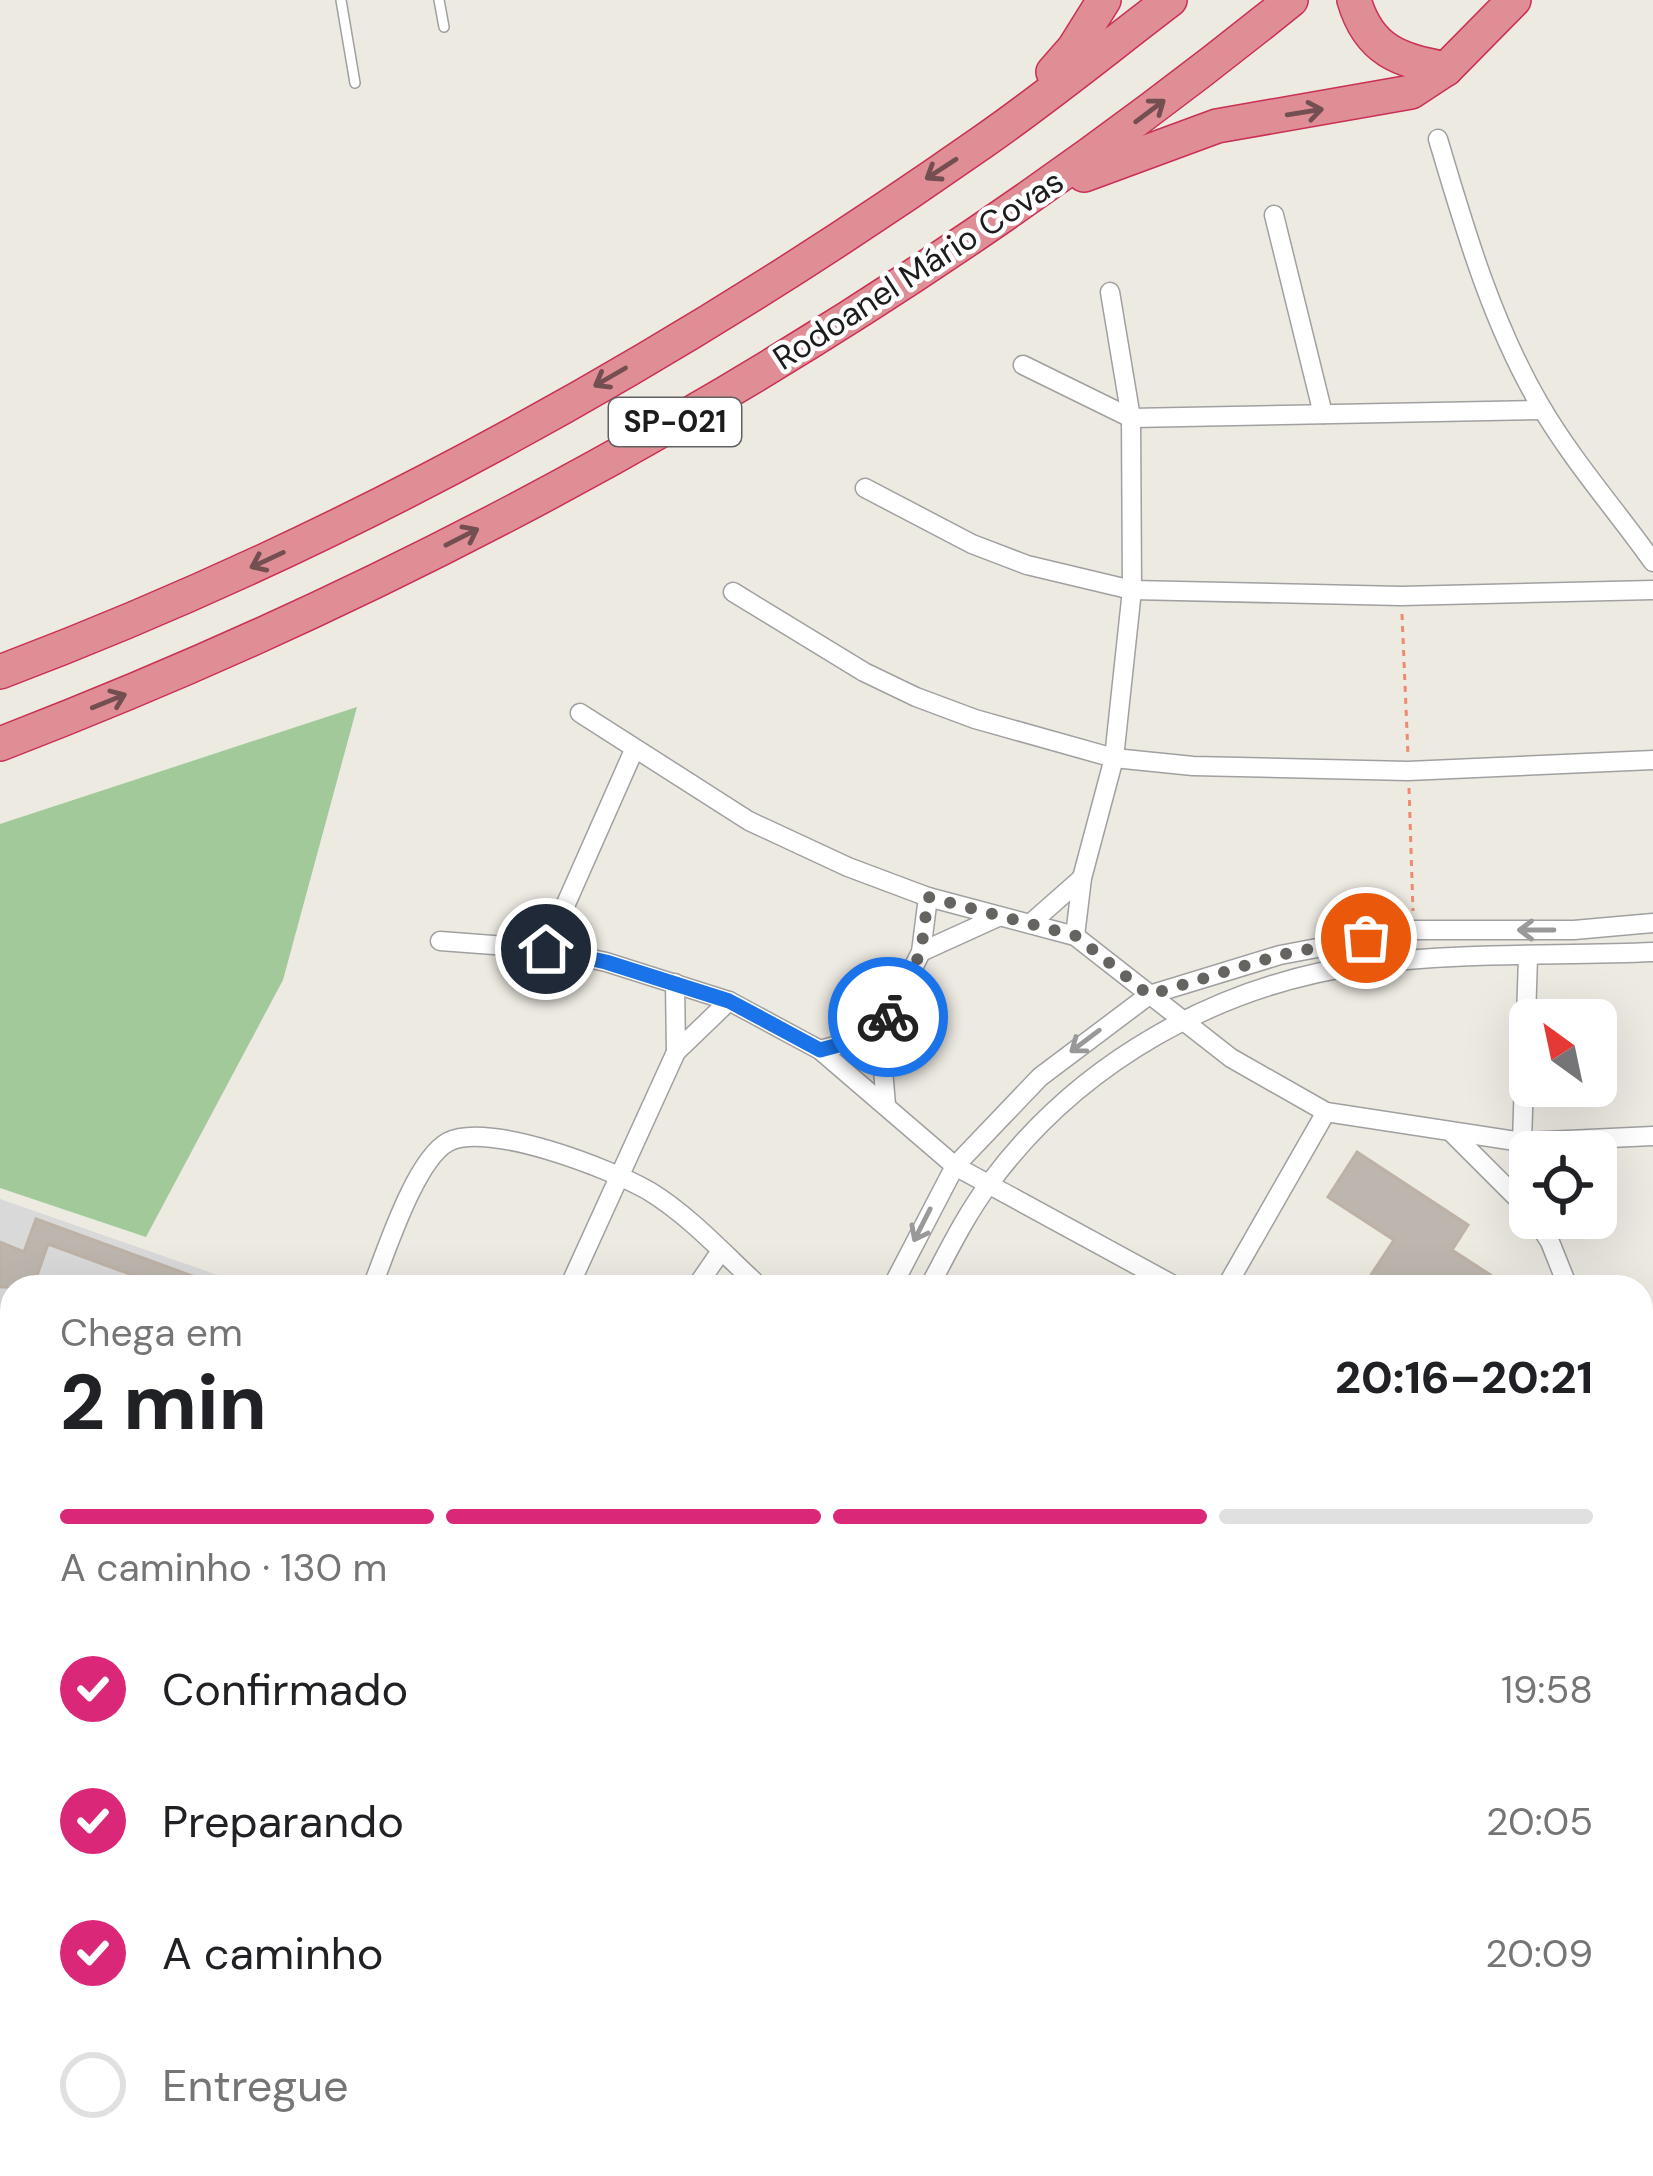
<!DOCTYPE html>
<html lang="pt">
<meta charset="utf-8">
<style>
body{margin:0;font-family:"DM Sans",sans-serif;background:#f6f6f6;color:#202124;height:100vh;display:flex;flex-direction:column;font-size:45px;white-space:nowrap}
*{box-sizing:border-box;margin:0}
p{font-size:39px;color:#757577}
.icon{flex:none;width:66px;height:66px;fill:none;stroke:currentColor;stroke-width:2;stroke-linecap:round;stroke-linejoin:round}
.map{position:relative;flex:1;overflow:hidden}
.side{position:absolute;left:0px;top:1275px;width:1653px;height:903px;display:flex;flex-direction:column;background:#fff;border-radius:36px 36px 0 0;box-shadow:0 12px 48px #0002}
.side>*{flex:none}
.needle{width:78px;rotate:327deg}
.buttons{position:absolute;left:1509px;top:999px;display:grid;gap:24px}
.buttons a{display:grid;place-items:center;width:108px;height:108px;border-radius:18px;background:#fff;box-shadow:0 12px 48px #0002;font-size:60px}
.pin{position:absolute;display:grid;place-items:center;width:102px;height:102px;color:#fff;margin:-51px;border:6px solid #fff;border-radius:50%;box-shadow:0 3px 12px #0007}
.courier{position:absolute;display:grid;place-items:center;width:120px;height:120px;margin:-60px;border:9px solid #1a73e8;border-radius:50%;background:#fff;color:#222;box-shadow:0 3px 15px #0007}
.headline em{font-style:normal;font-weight:800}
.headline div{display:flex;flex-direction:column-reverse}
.headline{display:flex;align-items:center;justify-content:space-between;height:204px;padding:0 60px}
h1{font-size:78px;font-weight:800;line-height:90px}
.bar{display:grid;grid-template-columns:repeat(4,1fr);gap:18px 12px;align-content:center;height:144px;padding:0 60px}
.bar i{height:15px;border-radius:9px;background:#e0e0e0}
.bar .current{background:#db2777}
.bar p{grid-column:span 4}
ol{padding:0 60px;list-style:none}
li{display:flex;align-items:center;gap:36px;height:132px}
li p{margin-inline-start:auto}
li .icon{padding:12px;border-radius:50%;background:#db2777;color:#fff;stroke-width:4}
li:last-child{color:#757577}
li i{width:66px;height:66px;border:6px solid #e0e0e0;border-radius:50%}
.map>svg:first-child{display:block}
.residential{fill:#dad9d9}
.farmland{fill:#e5eace}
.forest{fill:#a2c999}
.building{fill:#bdb6af;stroke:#bdb2a5;stroke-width:3}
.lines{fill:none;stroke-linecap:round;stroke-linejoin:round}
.service-casing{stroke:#a0a0a0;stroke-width:12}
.minor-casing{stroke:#a0a0a0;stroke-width:21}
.motorway-casing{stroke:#ca2f54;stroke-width:36}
.path{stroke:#ef8a70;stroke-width:3;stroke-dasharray:6 6;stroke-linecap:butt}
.service{stroke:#fff;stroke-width:9}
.minor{stroke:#fff;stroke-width:18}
.motorway{stroke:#df8e95;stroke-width:33}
.oneway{stroke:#744f52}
.oneway2{stroke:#999}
.done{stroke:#656461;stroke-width:12;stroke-dasharray:0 21.6}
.route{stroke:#1a73e8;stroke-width:15}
.labels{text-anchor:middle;stroke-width:9;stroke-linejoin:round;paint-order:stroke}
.shield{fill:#fff;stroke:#606060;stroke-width:3}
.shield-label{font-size:30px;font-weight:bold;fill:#1c1c1c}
.street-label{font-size:33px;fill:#1c1c1c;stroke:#fff}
</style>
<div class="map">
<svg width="1653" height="2176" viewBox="0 0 1653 2176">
<rect width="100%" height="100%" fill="#edeae2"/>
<polygon class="residential" points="0,1199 252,1287 12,1287 12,1716 0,1711"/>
<polygon class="farmland" points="1653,2077 1653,2176 1434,2176 1427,2166 1641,2166 1641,2082"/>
<polygon class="forest" points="357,707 283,980 146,1237 0,1188 0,824"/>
<g class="building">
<polygon points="1357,1152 1468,1225 1452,1250 1509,1287 1363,1287 1394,1240 1328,1197"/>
<polygon points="36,1219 217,1285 217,1287 165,1287 48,1244 33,1287 0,1287 0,1242 24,1252"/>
</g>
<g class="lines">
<defs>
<g id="service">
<polyline points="341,0 355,83"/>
<polyline points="439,0 444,27"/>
</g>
<g id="minor">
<path d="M 1438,139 C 1465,230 1492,323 1540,405 C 1572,460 1616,510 1653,562"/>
<polyline points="1274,215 1323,414"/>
<polyline points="1023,365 1131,418 1543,410"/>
<polyline points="865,488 972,544 1027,565 1132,590 1401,596 1653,590"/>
<polyline points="733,592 864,672 916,697 975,719 1114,758 1193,766 1408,771 1653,760"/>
<polyline points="580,713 749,821 848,867 928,897 1075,936 1231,1058 1326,1112 1522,1142 1653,1136"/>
<polyline points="1031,923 1082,878"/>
<polyline points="1075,936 1082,878 1114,758 1132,590 1131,418 1110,292"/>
<polyline points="440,941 546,949 606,962 729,1001 820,1050 955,1166 1177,1287"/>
<polyline points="546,949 634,750"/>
<polyline points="921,952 998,917"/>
<polyline points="675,983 676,1052"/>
<polyline points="820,1050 880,1034"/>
<polyline points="886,1105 880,1034 921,952 928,897"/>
<polyline points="1453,1134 1530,1211"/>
<polyline points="1522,1142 1528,957"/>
<polyline points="1514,1191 1530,1165"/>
<polyline points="1535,1218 1550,1242 1568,1287"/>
<path d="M 372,1287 C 386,1252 415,1160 448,1142 C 488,1121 611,1169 649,1191 C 690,1216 725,1255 760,1287"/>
<polyline points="569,1287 676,1052 729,1001"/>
<polyline points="696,1287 721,1251"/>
<polyline points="892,1287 955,1166 1040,1077 1149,995 1280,955 1413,930 1574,930 1653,923"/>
<path d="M 929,1287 C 948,1252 965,1216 989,1184 C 1079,1062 1218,984 1368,964 C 1462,952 1559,956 1653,952"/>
<polyline points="1226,1287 1326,1112"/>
<polyline points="1641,1710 1653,1697"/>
<polyline points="1641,1722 1653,1741"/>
<polyline points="1641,1926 1653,1920"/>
<polyline points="0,2010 12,1979"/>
<polyline points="133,2176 137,2166"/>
<polyline points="326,2176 329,2166"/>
<polyline points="514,2176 518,2166"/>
<polyline points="544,2176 548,2166"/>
<polyline points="743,2176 746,2166"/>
<polyline points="939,2176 943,2166"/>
<polyline points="1131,2176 1134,2166"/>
</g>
<g id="motorway">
<path d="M 1354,0 C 1369,51 1399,60 1446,69"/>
<polyline points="1053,72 1074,48 1104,0"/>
<polyline points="1084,175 1217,126 1411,92 1446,69 1514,0"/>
<path d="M 0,672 C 347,541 677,356 981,143 C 1046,98 1107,48 1170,0"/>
<path d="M 0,744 C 466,565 903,314 1291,0"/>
</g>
</defs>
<use href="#service" class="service-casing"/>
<use href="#minor" class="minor-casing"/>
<use href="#motorway" class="motorway-casing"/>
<g class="path">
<polyline points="1402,614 1408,755"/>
<polyline points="1409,788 1413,911"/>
</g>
<use href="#service" class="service"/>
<use href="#minor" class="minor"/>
<use href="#motorway" class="motorway"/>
</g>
<defs><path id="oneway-shaft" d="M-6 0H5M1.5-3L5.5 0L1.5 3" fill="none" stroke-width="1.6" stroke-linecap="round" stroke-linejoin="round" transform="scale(3)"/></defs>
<g class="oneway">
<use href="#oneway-shaft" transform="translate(1150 111) rotate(-37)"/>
<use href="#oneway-shaft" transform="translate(1305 112) rotate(-9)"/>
<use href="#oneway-shaft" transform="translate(941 169) rotate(147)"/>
<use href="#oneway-shaft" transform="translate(610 377) rotate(150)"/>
<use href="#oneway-shaft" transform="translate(462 537) rotate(-27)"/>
<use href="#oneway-shaft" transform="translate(267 560) rotate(155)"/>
<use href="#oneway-shaft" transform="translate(109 701) rotate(-22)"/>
</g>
<g class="oneway2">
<use href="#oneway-shaft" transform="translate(1536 930) rotate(180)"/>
<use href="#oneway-shaft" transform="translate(1085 1041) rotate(143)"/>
<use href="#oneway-shaft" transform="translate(922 1225) rotate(117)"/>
</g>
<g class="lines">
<polyline class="done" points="888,1017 921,952 928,897 1076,936 1149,995 1280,955 1366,938"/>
<polyline class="route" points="546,949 606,962 729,1001 820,1050 880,1034 888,1017"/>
</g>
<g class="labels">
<rect class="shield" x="609" y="398" width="132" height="48" rx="9"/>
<g class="shield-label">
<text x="675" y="432">SP-021</text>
</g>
<g class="street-label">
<text transform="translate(918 269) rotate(-33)" y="12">Rodoanel Mário Covas</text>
</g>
</g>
</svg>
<div class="buttons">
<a><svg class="needle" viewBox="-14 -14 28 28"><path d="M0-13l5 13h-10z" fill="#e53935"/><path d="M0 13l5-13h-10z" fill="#757577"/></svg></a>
<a><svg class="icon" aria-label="locate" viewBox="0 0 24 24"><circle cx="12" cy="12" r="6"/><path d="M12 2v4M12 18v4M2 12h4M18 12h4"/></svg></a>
</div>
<div class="pin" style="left:1366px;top:938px;background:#ea580c"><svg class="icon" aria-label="bag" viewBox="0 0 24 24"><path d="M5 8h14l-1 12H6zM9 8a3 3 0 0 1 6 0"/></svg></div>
<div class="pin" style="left:546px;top:949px;background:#1f2937"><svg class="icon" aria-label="home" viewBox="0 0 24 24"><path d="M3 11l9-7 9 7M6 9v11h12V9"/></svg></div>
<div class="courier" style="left:888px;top:1017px"><svg class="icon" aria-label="bike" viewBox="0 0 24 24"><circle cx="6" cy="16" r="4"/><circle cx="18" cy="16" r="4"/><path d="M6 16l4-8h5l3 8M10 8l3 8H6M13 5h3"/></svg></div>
<section class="side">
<div class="headline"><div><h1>2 min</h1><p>Chega em</p></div><em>20:16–20:21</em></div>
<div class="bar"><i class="current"></i><i class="current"></i><i class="current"></i><i></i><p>A caminho · 130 m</p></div>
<ol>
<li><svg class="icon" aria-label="check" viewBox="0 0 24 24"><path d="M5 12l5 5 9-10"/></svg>Confirmado<p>19:58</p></li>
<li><svg class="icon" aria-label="check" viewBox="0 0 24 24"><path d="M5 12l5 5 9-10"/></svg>Preparando<p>20:05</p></li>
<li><svg class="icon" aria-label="check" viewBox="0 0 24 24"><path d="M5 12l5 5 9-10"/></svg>A caminho<p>20:09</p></li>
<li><i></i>Entregue</li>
</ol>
</section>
</div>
